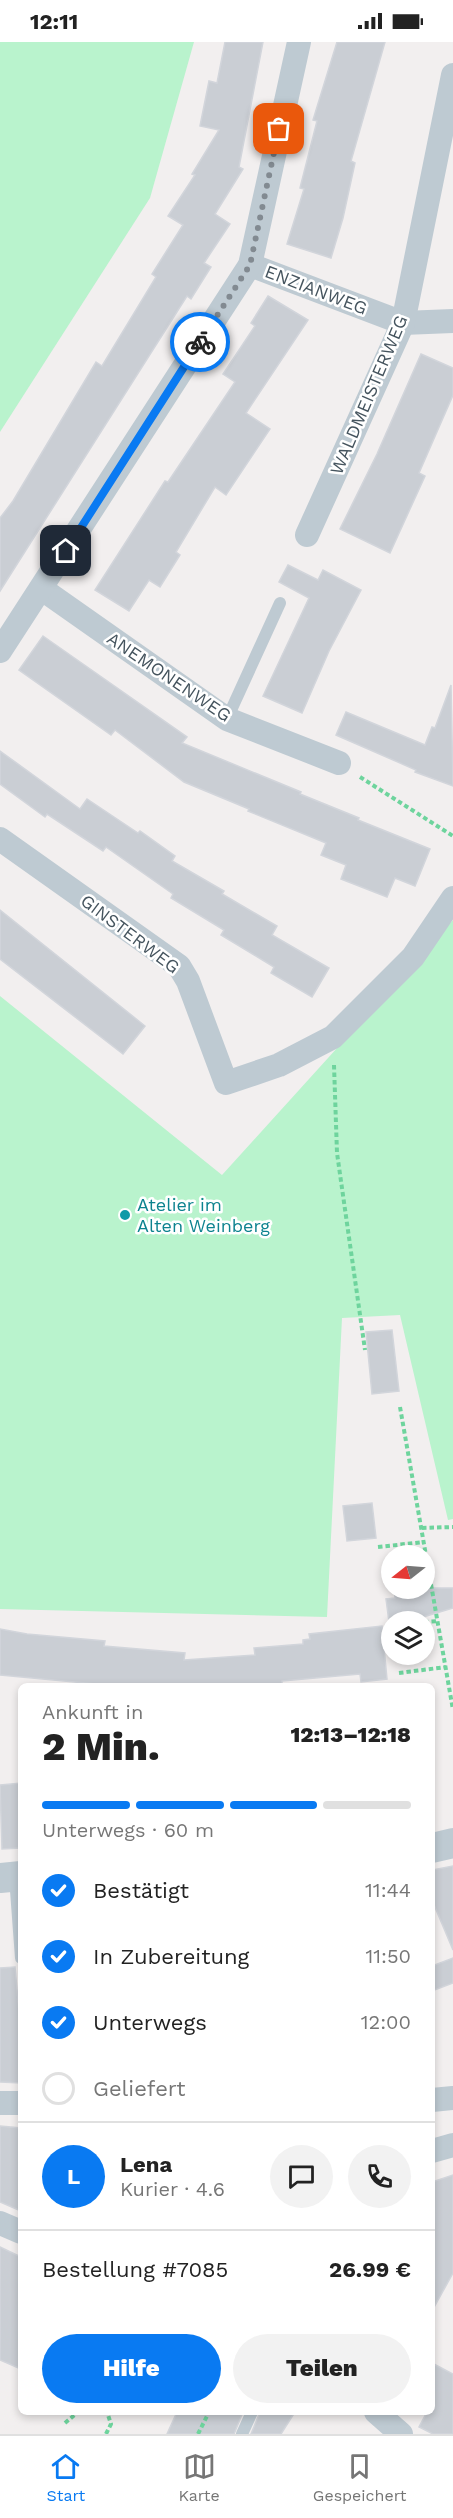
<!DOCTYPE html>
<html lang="de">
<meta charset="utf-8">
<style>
body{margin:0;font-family:"Work Sans",sans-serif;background:#f2f2f2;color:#222;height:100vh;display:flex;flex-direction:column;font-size:22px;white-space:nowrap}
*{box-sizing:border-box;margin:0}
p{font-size:20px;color:#767676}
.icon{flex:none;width:33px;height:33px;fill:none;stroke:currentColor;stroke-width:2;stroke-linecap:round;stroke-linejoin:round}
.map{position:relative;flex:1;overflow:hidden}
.details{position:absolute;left:18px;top:1641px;width:417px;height:732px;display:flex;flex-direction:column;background:#fff;border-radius:9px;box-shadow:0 3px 9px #0003}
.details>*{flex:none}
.needle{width:39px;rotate:253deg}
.tools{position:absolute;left:381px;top:1503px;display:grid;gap:12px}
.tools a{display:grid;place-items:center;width:54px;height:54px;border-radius:50%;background:#fff;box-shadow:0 3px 9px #0003;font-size:30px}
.pin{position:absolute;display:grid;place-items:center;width:51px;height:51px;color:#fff;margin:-26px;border-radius:12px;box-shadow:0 3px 9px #0006}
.courier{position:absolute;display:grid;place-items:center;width:60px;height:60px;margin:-30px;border:4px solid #097af2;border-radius:50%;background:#fff;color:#222;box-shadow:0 2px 8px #0007}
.summary em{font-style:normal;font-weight:800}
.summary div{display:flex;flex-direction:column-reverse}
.summary{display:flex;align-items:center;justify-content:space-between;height:102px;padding:0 24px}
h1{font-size:39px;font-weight:800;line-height:45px}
.bar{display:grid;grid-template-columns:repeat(4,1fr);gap:9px 6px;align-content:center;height:72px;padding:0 24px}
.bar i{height:8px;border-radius:4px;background:#e0e0e0}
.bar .on{background:#097af2}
.bar p{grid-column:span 4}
.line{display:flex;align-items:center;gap:15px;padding:0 24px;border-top:2px solid #e0e0e0}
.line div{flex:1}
.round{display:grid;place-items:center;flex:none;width:63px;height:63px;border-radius:32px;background:#f2f2f2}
ol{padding:0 24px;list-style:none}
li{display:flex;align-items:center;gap:18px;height:66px}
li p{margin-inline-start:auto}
li .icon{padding:6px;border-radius:50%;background:#097af2;color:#fff;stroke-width:4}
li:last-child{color:#767676}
li i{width:33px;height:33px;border:3px solid #e0e0e0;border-radius:50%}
.action{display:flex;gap:12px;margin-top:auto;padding:12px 24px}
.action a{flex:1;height:69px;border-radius:36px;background:#097af2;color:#fff;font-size:24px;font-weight:800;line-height:69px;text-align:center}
.action a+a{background:#f2f2f2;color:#222}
.status{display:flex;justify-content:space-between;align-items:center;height:42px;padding:0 30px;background:#fff;direction:ltr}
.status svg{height:16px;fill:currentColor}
.tab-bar{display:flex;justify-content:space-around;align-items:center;height:84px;border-top:2px solid #e0e0e0;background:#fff;font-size:16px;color:#767676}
.tab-bar a{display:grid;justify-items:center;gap:3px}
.tab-bar .on{color:#097af2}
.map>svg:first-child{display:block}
.green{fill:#b9f3cd}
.building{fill:#caced4;stroke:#d2d5db;stroke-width:1.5}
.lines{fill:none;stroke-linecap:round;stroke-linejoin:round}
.path{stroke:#6ed49d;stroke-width:4;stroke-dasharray:4.5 3;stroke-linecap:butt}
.service{stroke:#becad2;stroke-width:12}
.minor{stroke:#becad2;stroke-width:24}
.tertiary{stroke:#becad2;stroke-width:30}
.done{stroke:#828a91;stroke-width:6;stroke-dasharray:0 10.8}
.route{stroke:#097af2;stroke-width:8}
.culture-dot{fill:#0f9aa8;stroke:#fff;stroke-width:2}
.labels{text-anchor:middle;stroke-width:5;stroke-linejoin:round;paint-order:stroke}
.street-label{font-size:18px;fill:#45545e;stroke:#fff}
.culture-label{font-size:18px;fill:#0d838f;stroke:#fff;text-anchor:start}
</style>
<div class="status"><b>12:11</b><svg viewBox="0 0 49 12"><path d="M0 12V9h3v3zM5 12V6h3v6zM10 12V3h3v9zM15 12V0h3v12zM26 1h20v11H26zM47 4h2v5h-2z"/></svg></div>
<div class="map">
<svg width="453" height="2392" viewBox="0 0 453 2392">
<rect width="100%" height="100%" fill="#f2efef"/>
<g class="green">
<polygon points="0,0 194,0 150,156 0,390"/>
<polygon points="453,878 453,1477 448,1478 400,1273 342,1276 327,1575 0,1567 0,954 222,1133"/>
</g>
<g class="building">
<polygon points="225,0 263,0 239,125 243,127 215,172 230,182 204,221 211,225 191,257 187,254 0,549 0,476 13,459 96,320 102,324 156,235 152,232 183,183 168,174 195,133 192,132 219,88 200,84 209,39 217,41"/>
<polygon points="337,0 385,0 351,119 355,121 343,176 331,216 287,202 304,147 300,146 317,79 313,78"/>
<polygon points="268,254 308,278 246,371 270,387 226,453 215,445 176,510 180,513 160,545 149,538 129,569 95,548 165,439 168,440 235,340 223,332 255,284 251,281"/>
<polygon points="421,312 453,326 453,353 419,431 425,434 390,511 340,487 377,412"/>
<polygon points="288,523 318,538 323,528 361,548 329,609 302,671 263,654 309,556 279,540"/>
<polygon points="43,594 187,695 182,701 301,750 300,752 359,776 358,778 430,807 415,844 395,836 387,855 341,837 346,823 321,813 326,801 248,769 249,767 184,740 115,688 111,693 19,628"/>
<polygon points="451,643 453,744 415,730 416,728 336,693 346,670 425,703 432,685 435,686"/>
<polygon points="0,709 80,767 87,757 138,791 140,789 175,814 172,819 224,849 222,852 277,884 272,893 329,926 312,955 271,931 274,925 221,893 224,888 171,856 173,852 106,805 103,809 47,772 45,775 0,742"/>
<polygon points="0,868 145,984 123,1012 0,917"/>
<polygon points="392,1288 399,1349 372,1352 366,1290"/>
<polygon points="372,1461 376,1496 347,1499 343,1464"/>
<polygon points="394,1546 453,1546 453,1566 420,1576 389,1580 386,1557 395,1556"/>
<polygon points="382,1584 387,1637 361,1640 360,1632 282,1639 282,1644 117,1644 0,1633 0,1587 27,1592 105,1599 104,1604 185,1611 184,1618 255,1613 254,1606 303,1602 303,1598 310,1597 309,1592"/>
<polygon points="21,1741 21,1806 2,1807 0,1743"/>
<polygon points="453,1824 453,1908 432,1858 432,1828"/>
<polygon points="453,1916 453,1941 432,1949 432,1924"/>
<polygon points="15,1925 21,1992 21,2041 0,2040 0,1926"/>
<polygon points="0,2084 21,2086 21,2169 0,2160"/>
<polygon points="453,2133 453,2231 432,2269 432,2140"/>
<polygon points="0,2205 21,2215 21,2327 0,2318"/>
<polygon points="432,2321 453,2332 453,2392 433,2392 419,2385 427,2370 432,2370"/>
<polygon points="177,2370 243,2370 234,2392 167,2392"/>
<polygon points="260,2370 295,2370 281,2392 251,2392"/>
</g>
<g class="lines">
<g class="path">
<polyline points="360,735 453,794"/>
<polyline points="334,1023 337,1111 365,1308"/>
<polyline points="400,1365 453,1668"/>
<polyline points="422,1486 453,1485"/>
<polyline points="378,1505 424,1500"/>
<polyline points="424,1580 438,1579"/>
<polyline points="399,1631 446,1625"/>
<polyline points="305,1643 305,1644"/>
<polyline points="65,2381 78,2370"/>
<polyline points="106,2392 111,2382 107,2370"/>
<polyline points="198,2392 209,2370"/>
</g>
<g class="service">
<polyline points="227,677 280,561"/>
<polyline points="15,1835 21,1916"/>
<polyline points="242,2392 252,2370"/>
</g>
<g class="minor">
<polyline points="250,223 403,281 453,279"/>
<polyline points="307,493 403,281 453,33"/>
<polyline points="42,547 227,677 339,721"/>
<polyline points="0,609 250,223 299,0"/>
<polyline points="0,797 179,924 188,939 226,1041 279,1023 333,995 413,915 453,856"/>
<polyline points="432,2058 453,2056"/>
<polyline points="0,2061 21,2061"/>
<polyline points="432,2109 453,2103"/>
<polyline points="0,2181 21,2190"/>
<polyline points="376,2370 401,2392"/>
</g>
<g class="tertiary">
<polyline points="432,1806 453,1801"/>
<polyline points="0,1836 21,1834"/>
</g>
</g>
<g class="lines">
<polyline class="done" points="200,300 250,223 279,87"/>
<polyline class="route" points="66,509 200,300"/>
</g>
<circle class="culture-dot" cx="125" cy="1173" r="6"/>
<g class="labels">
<g class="street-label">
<text transform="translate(316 248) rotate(21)" y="6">ENZIANWEG</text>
<text transform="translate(369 353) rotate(-67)" y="6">WALDMEISTERWEG</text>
<text transform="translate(169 635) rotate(34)" y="6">ANEMONENWEG</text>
<text transform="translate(130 892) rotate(37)" y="6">GINSTERWEG</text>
</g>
<g class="culture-label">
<text x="137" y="1169">Atelier im<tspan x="137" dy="21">Alten Weinberg</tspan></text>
</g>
</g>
</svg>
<div class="tools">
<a><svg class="needle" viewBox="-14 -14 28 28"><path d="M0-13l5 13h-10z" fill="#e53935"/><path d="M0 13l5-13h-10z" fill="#767676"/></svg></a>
<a><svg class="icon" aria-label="layers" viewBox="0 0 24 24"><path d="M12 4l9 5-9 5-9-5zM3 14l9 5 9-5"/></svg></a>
</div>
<div class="pin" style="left:279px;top:87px;background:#ea580c"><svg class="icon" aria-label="bag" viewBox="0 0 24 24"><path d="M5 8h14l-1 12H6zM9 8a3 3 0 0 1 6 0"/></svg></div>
<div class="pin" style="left:66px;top:509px;background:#1f2937"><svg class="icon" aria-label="home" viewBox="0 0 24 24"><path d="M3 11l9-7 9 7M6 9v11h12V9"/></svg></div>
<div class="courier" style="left:200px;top:300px"><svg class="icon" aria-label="bike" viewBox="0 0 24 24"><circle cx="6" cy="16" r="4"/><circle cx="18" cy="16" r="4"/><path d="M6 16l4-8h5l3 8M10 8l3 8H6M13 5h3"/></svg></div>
<section class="details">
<div class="summary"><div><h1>2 Min.</h1><p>Ankunft in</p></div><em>12:13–12:18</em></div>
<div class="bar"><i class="on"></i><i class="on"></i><i class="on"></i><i></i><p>Unterwegs · 60 m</p></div>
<ol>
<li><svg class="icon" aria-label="check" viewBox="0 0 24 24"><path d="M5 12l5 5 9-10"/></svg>Bestätigt<p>11:44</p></li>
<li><svg class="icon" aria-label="check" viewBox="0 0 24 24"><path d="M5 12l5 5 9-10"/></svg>In Zubereitung<p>11:50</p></li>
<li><svg class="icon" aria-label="check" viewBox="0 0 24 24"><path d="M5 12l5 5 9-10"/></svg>Unterwegs<p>12:00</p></li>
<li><i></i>Geliefert</li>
</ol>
<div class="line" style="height:108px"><b class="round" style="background:#097af2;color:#fff">L</b><div><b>Lena</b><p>Kurier · 4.6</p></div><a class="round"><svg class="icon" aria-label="chat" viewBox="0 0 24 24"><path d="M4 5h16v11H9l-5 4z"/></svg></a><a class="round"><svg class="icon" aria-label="phone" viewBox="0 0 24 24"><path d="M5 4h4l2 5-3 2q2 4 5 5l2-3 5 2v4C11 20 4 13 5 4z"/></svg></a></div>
<div class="line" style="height:78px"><div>Bestellung #7085</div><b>26.99 €</b></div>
<div class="action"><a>Hilfe</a><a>Teilen</a></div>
</section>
</div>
<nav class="tab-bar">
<a class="on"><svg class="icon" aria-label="home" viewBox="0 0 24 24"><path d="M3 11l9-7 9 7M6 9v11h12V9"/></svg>Start</a>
<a><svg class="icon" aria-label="map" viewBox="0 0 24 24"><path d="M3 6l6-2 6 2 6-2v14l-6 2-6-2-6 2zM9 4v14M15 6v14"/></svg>Karte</a>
<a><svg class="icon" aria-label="saved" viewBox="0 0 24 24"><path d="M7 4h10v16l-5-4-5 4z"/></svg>Gespeichert</a>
</nav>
